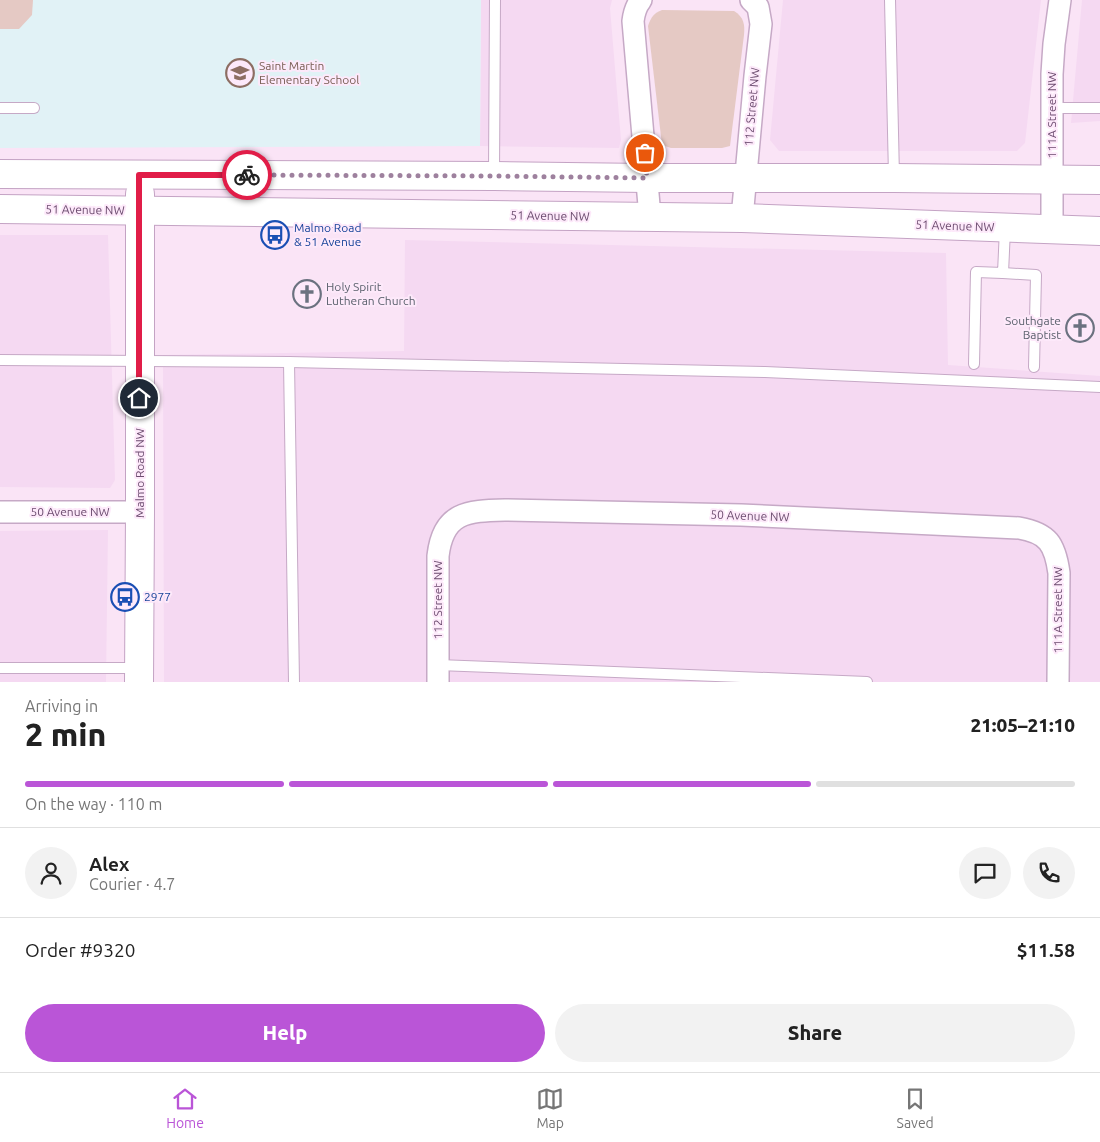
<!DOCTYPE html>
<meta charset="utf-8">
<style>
body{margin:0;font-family:Ubuntu,sans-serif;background:#f2f2f2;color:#222;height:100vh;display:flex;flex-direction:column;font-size:19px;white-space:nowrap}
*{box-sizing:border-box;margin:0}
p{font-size:16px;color:#767676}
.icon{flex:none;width:28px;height:28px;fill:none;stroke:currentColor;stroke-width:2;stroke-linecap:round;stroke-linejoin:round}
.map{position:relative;height:682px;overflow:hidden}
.side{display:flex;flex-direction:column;background:#fff;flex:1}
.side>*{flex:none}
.pin{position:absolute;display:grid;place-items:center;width:42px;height:42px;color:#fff;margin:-21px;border:2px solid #fff;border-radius:50%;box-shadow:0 1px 5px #0007}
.courier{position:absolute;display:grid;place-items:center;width:50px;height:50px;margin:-25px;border:4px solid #e11d48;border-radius:50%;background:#fff;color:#222;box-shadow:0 1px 6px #0007}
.overview em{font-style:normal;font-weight:800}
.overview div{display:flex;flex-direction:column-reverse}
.overview{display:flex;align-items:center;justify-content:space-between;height:85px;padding:0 25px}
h1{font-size:32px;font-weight:800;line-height:38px}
.bar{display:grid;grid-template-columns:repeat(4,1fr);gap:8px 5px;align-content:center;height:60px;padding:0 25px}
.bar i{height:6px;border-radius:4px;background:#e0e0e0}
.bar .current{background:#ba55d7}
.bar p{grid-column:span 4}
.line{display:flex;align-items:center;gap:12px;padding:0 25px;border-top:1px solid #e0e0e0}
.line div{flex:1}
.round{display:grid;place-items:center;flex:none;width:52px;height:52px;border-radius:26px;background:#f2f2f2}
.cta{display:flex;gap:10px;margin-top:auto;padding:10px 25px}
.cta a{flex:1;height:58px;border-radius:30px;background:#ba55d7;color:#fff;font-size:20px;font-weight:800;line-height:58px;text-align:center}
.cta a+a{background:#f2f2f2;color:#222}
.menu{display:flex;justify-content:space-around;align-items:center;height:70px;border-top:1px solid #e0e0e0;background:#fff;font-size:14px;color:#767676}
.menu a{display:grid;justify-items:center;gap:2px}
.menu .current{color:#ba55d7}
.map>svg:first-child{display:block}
.residential{fill:#f5d9f2}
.education{fill:#e1f2f6}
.green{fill:#e5c9c4}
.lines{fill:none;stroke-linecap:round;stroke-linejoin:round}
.lane-casing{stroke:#c6a9c6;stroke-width:12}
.street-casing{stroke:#c6a9c6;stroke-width:24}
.secondary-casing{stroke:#c4a3c4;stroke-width:30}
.lane{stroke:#fff;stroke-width:10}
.street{stroke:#fff;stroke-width:21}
.secondary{stroke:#fff;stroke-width:28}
.done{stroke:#9e819e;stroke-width:5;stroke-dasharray:0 9}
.route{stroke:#e11d48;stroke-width:6}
.labels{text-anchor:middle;stroke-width:4;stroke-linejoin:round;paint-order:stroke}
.education-label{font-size:12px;fill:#785e54;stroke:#fde9fa;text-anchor:start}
.street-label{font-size:12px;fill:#6c4c6f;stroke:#fde9fa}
.transit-label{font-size:12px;fill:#164399;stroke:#fde9fa;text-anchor:start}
.worship-label{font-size:12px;fill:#5b616d;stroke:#fde9fa;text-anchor:start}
</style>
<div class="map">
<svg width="1100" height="682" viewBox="0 0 1100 682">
<rect width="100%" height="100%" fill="#fae4f6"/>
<g class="residential">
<polygon points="481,0 612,0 610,8 621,140 619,148 480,146"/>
<polygon points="783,0 1041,0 1025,143 1017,151 779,151 770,140"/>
<polygon points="1082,0 1100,0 1100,121 1071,123"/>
<polygon points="0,235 108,235 115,480 110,488 0,487"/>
<polygon points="405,240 946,253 948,365 1100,376 1100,682 164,682 163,355 404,351"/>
<polygon points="108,530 106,682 0,682 0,531"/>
</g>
<polygon class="education" points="0,0 481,0 480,146 0,148"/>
<g class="green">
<polygon points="0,0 33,0 32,15 19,29 0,29"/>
<path d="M 662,10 L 734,11 C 744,17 745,25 744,35 L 730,146 L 722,148 L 671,148 L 662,145 L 648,26 C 651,17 654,13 662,10 Z"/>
</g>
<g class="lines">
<defs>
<g id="lane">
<polyline points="890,0 894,176"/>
<polyline points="0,108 34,108"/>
<polyline points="1052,108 1100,108"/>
<polyline points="494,174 495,0"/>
<polyline points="1003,273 1036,275 1034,367"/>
<polyline points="0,360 289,362 765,372 1100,387"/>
<polyline points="289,362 294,682"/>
<polyline points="974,364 976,272 1003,273 1005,229"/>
<polyline points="438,665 867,682"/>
<polyline points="0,668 138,668"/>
</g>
<g id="street">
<path d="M 641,0 C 636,6 634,13 633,21 L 650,217"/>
<polyline points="742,218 755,76 761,24 758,7 751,0"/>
<polyline points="1052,230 1052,74 1054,44 1060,0"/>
<polyline points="0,512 140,512"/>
<path d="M 438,682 L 438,556 C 443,512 467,511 505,510 L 741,515 L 1019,528 C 1048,533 1055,544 1059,573 L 1058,682"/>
</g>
<g id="secondary">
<polyline points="0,174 494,176 647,178 894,178 1100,180"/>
<polyline points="0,209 742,218 1100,231"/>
<polyline points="139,682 140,512 140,194"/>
</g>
</defs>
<use href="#lane" class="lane-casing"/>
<use href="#street" class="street-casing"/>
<use href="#secondary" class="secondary-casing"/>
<use href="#lane" class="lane"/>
<use href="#street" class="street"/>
<use href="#secondary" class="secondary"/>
</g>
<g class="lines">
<polyline class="done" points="247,175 494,176 647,178 645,153"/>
<polyline class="route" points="139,398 139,175 247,175"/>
</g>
<defs>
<symbol id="school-ring" viewBox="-11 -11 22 22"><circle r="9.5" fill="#fde9fa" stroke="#8d6e63" stroke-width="1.5"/><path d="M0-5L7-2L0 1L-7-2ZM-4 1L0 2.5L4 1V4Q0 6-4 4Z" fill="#8d6e63"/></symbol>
<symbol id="bus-ring" viewBox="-11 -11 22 22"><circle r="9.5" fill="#fde9fa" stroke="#1a4fb4" stroke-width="1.5"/><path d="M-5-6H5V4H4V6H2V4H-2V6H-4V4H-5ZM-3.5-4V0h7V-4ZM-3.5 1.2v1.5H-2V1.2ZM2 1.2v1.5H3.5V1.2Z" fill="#1a4fb4"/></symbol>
<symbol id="church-ring" viewBox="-11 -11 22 22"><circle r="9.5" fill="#fde9fa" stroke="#6b7280" stroke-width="1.5"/><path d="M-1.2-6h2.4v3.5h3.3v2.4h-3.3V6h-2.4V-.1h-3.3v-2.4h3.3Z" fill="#6b7280"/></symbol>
</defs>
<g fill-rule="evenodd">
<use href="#school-ring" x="224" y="57" width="32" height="32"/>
<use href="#bus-ring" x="259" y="219" width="32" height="32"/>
<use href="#church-ring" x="291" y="278" width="32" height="32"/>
<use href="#church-ring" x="1064" y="312" width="32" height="32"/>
<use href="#bus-ring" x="109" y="581" width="32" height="32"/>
</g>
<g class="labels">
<g class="education-label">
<text x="259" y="70">Saint Martin<tspan x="259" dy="14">Elementary School</tspan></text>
</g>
<g class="street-label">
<text transform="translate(752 107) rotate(-85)" y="4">112 Street NW</text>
<text transform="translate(1052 115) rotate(-90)" y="4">111A Street NW</text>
<text transform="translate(85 210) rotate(1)" y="4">51 Avenue NW</text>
<text transform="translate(550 216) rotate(1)" y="4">51 Avenue NW</text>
<text transform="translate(955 226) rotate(2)" y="4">51 Avenue NW</text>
<text transform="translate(140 473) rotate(-90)" y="4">Malmo Road NW</text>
<text x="70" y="516">50 Avenue NW</text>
<text transform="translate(750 516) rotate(2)" y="4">50 Avenue NW</text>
<text transform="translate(438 600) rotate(-90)" y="4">112 Street NW</text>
<text transform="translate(1058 610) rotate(-90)" y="4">111A Street NW</text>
</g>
<g class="transit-label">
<text x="294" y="232">Malmo Road<tspan x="294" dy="14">&amp; 51 Avenue</tspan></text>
<text x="144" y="601">2977</text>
</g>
<g class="worship-label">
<text x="326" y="291">Holy Spirit<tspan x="326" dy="14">Lutheran Church</tspan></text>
<text x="1061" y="325" text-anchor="end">Southgate<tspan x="1061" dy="14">Baptist</tspan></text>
</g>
</g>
</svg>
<div class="pin" style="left:645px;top:153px;background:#ea580c"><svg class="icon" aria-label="bag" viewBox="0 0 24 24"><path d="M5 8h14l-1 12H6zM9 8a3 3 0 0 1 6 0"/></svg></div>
<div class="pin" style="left:139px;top:398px;background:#1f2937"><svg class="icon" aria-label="home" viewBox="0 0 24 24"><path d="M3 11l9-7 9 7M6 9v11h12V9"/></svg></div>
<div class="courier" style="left:247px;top:175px"><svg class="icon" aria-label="bike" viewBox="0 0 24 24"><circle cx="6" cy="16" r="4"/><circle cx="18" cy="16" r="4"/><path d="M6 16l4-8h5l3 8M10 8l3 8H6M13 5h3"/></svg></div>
</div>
<section class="side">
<div class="overview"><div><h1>2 min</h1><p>Arriving in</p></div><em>21:05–21:10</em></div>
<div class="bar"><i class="current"></i><i class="current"></i><i class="current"></i><i></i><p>On the way · 110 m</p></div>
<div class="line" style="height:90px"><a class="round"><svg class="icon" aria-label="person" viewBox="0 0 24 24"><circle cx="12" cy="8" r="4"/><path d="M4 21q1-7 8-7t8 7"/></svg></a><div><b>Alex</b><p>Courier · 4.7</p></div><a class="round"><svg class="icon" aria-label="chat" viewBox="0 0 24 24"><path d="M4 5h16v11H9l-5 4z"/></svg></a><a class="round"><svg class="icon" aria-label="phone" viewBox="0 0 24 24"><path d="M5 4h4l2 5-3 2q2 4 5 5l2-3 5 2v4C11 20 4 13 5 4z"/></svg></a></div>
<div class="line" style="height:65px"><div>Order #9320</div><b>$11.58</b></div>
<div class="cta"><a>Help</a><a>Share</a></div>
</section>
<nav class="menu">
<a class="current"><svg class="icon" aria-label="home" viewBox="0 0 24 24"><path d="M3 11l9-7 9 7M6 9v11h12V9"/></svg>Home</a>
<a><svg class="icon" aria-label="map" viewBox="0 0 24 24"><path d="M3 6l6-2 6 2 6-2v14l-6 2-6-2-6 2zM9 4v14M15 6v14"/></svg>Map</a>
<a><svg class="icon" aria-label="saved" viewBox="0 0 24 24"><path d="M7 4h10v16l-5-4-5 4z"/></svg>Saved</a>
</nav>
